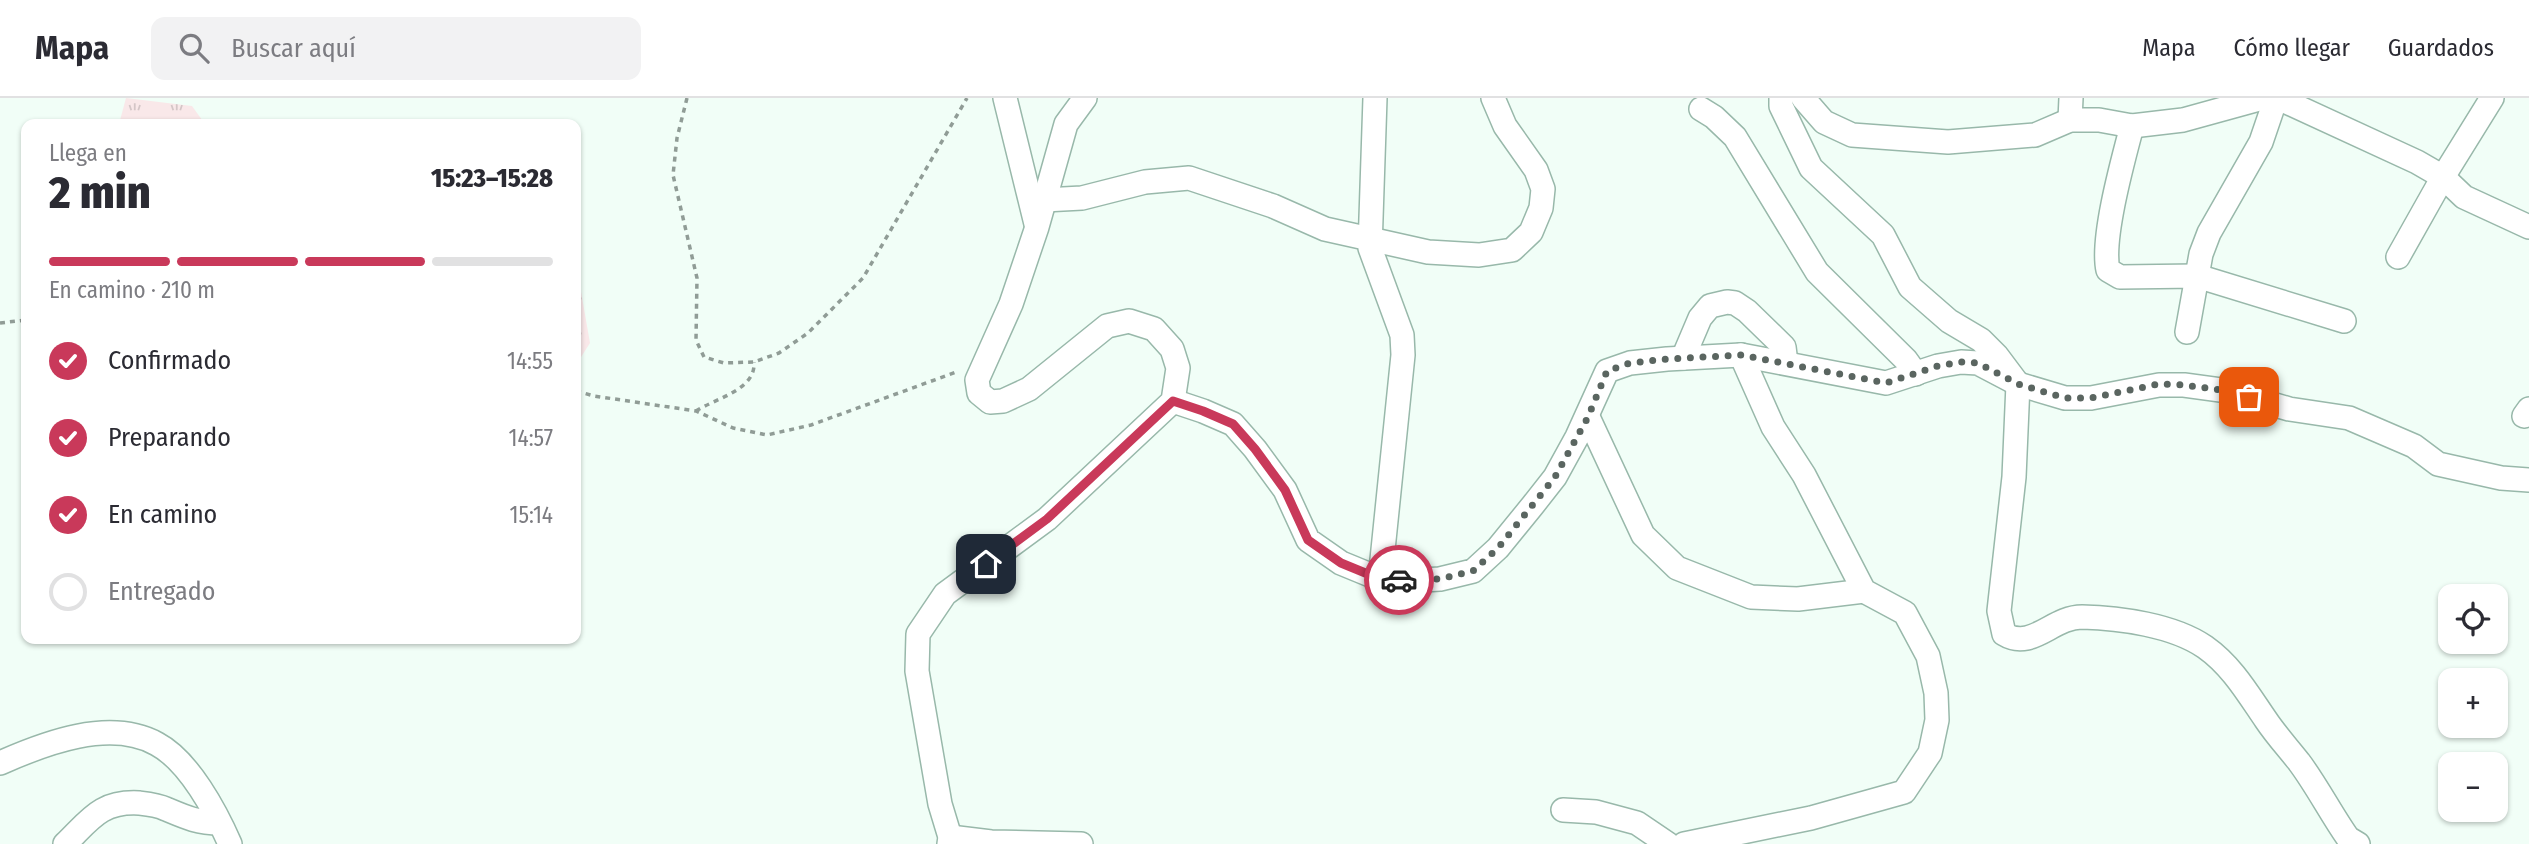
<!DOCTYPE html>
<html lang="es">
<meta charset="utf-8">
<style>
body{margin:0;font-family:"Fira Sans Condensed",sans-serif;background:#f2f2f3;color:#2b2b33;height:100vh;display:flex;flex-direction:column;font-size:26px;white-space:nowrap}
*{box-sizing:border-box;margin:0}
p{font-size:23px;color:#7c7c81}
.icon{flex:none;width:38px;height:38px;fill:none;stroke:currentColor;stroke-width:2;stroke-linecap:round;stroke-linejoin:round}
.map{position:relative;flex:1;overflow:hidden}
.drawer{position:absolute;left:21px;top:21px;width:560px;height:525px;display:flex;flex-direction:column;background:#fff;border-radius:14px;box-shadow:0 2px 5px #0004}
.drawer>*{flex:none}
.controls{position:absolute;left:2438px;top:486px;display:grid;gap:14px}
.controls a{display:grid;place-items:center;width:70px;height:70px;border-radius:14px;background:#fff;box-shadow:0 2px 5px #0004;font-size:35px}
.pin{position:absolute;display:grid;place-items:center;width:60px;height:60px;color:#fff;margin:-30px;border-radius:14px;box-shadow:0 4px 10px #0006}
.courier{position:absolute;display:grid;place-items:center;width:70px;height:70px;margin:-35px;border:5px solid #c9395a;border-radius:50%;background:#fff;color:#222;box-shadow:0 2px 9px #0007}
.head em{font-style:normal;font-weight:800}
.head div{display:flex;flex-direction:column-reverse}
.head{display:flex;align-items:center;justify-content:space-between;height:119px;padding:0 28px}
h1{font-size:46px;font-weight:800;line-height:52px}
.bar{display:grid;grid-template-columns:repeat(4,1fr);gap:10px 7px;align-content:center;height:84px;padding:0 28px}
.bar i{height:9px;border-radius:5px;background:#e1e1e2}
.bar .selected{background:#c9395a}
.bar p{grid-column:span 4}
ol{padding:0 28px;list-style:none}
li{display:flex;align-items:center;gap:21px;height:77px}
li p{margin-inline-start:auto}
li .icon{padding:7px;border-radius:50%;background:#c9395a;color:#fff;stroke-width:4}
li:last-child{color:#7c7c81}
li i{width:38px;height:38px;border:4px solid #e1e1e2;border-radius:50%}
header{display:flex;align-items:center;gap:42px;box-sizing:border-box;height:98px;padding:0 35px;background:#fff;border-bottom:2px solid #e1e1e2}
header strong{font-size:33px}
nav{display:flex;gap:38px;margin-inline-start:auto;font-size:24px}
.search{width:490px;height:63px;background:#f2f2f3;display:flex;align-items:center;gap:18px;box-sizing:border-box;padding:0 24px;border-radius:14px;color:#7c7c81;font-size:26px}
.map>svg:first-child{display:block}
.grass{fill:url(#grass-tufts)}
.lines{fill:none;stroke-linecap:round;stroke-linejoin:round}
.minor-casing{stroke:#98b8aa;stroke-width:26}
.path{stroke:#909c96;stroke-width:3.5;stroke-dasharray:5 5;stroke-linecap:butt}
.minor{stroke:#fff;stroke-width:23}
.done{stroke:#5a6560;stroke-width:7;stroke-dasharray:0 12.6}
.route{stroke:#c9395a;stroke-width:9}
</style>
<header>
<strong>Mapa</strong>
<div class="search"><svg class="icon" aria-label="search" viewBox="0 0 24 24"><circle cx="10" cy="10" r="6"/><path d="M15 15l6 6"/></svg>Buscar aquí</div>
<nav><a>Mapa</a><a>Cómo llegar</a><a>Guardados</a></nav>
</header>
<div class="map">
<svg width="2529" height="746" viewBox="0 0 2529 746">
<defs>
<pattern id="grass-tufts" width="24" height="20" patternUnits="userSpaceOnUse" patternTransform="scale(1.75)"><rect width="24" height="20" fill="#f9e8e9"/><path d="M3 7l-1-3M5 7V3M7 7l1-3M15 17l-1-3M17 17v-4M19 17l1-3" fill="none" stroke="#d4c6c7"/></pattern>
</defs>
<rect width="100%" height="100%" fill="#f1fef7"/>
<g class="grass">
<polygon points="126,0 192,8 205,26 119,26"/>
<polygon points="576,165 590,245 576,267"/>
</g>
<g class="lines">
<defs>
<g id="minor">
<polyline points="1005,0 1036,126"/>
<polyline points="1375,0 1370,150 1402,237 1403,257 1380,481"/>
<path d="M 1781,0 L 1781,8 L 1811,70 L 1883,137 L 1910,189 L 1949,223 L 1981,242 L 1997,258 L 2018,286 L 2014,379 L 1999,513 L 2004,536 C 2032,553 2052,519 2082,519 C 2120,520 2173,527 2205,549 C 2232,568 2248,596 2266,622 C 2276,637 2288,650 2299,664 C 2317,688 2331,716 2348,740 L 2358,746"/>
<polyline points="1803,0 1824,24 1852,37 1948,44 2035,37 2070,22 2099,22 2132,28 2183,22 2263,0"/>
<polyline points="2278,0 2417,64 2443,79 2464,99 2529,129"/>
<polyline points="1701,11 1714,19 1735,39 1817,174 1906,262 1916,276"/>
<polyline points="2070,22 2071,0"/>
<path d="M 2132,28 C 2123,62 2101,141 2108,172 L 2120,179 L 2197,178 L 2344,223"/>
<polyline points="1044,102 1082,100 1145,84 1189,80 1273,108 1325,131 1428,154 1479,157 1512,152 1531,134 1541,110 1543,91 1536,72 1505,28 1493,0"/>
<polyline points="2398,159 2443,79 2492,0"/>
<polyline points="2187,234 2201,156 2209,135 2261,44 2276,0"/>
<polyline points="1683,260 1700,220 1710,208 1727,204 1735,205 1747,213 1784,249 1786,265"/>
<polyline points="1173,303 1203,313 1233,326 1255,351 1285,392 1308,442 1341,465 1380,481 1407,483 1440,481 1473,473 1498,450 1533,407 1555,379 1577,339 1607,273 1630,265 1667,261 1741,257 1886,285 1938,268 1961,264 1978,265 2018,286 2065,300 2091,300 2159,287 2184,287 2228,293 2289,311 2349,320 2414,348 2438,366 2501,380 2529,382"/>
<polyline points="2524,318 2529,311"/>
<polyline points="1588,319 1643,437 1677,470 1751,499 1798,501 1864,493"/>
<path d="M 0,665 C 45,645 110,620 157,646 C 189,663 216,714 230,746"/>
<polyline points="1563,712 1596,714 1637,725 1668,746"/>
<polyline points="950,739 991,744 1081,746"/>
<path d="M 65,746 C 90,722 100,703 139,705 C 148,706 158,707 166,711 C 185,719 198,725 219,725"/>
<polyline points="949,746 950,739 940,706 917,573 918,536 945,496 1047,421 1173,303 1178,270 1172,251 1154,231 1129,223 1107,228 1029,291 1003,303 990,304 979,295 977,282 1011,206 1037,129 1066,26 1085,0"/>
<polyline points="1684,746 1811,720 1904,694 1930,655 1937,622 1936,595 1928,558 1905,515 1864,493 1804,377 1773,329 1741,257"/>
</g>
</defs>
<use href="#minor" class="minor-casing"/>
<g class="path">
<polyline points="687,0 677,40 673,77 697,180 696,242 704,259 724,265 754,264 779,255 808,235 863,180 967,0"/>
<polyline points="0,225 26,222"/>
<polyline points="576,293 594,298 696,313 733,330 767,337 811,327 959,273"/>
<path d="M 696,313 C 716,300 756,292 754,264"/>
</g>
<use href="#minor" class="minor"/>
</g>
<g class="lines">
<polyline class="done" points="1399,482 1440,481 1473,473 1498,450 1555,379 1588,319 1607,273 1630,265 1667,261 1741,257 1886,285 1938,268 1961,264 1978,265 2018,286 2065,300 2091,300 2159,286 2184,287 2228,293 2249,299"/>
<polyline class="route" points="986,466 1047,421 1173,303 1203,313 1233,326 1255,351 1285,392 1308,442 1341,465 1380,481 1399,482"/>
</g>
</svg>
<div class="controls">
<a><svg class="icon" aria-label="locate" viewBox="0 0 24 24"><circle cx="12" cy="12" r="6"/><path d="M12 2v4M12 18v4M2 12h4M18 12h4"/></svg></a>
<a>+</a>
<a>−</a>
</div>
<div class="pin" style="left:2249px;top:299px;background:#ea580c"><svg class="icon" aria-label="bag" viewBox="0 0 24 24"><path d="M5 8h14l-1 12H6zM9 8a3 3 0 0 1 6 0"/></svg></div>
<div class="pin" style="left:986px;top:466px;background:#1f2937"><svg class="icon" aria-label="home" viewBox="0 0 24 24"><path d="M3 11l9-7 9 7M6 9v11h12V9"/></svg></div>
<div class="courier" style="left:1399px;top:482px"><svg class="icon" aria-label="car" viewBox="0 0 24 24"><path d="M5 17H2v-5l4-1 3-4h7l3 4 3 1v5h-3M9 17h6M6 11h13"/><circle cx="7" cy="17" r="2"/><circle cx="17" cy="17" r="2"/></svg></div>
<section class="drawer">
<div class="head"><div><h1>2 min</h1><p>Llega en</p></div><em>15:23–15:28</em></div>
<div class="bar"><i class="selected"></i><i class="selected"></i><i class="selected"></i><i></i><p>En camino · 210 m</p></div>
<ol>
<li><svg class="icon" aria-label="check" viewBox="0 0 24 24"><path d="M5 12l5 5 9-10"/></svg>Confirmado<p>14:55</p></li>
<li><svg class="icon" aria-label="check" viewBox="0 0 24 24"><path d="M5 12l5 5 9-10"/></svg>Preparando<p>14:57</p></li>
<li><svg class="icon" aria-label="check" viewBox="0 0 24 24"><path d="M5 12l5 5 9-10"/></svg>En camino<p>15:14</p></li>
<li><i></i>Entregado</li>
</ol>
</section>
</div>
